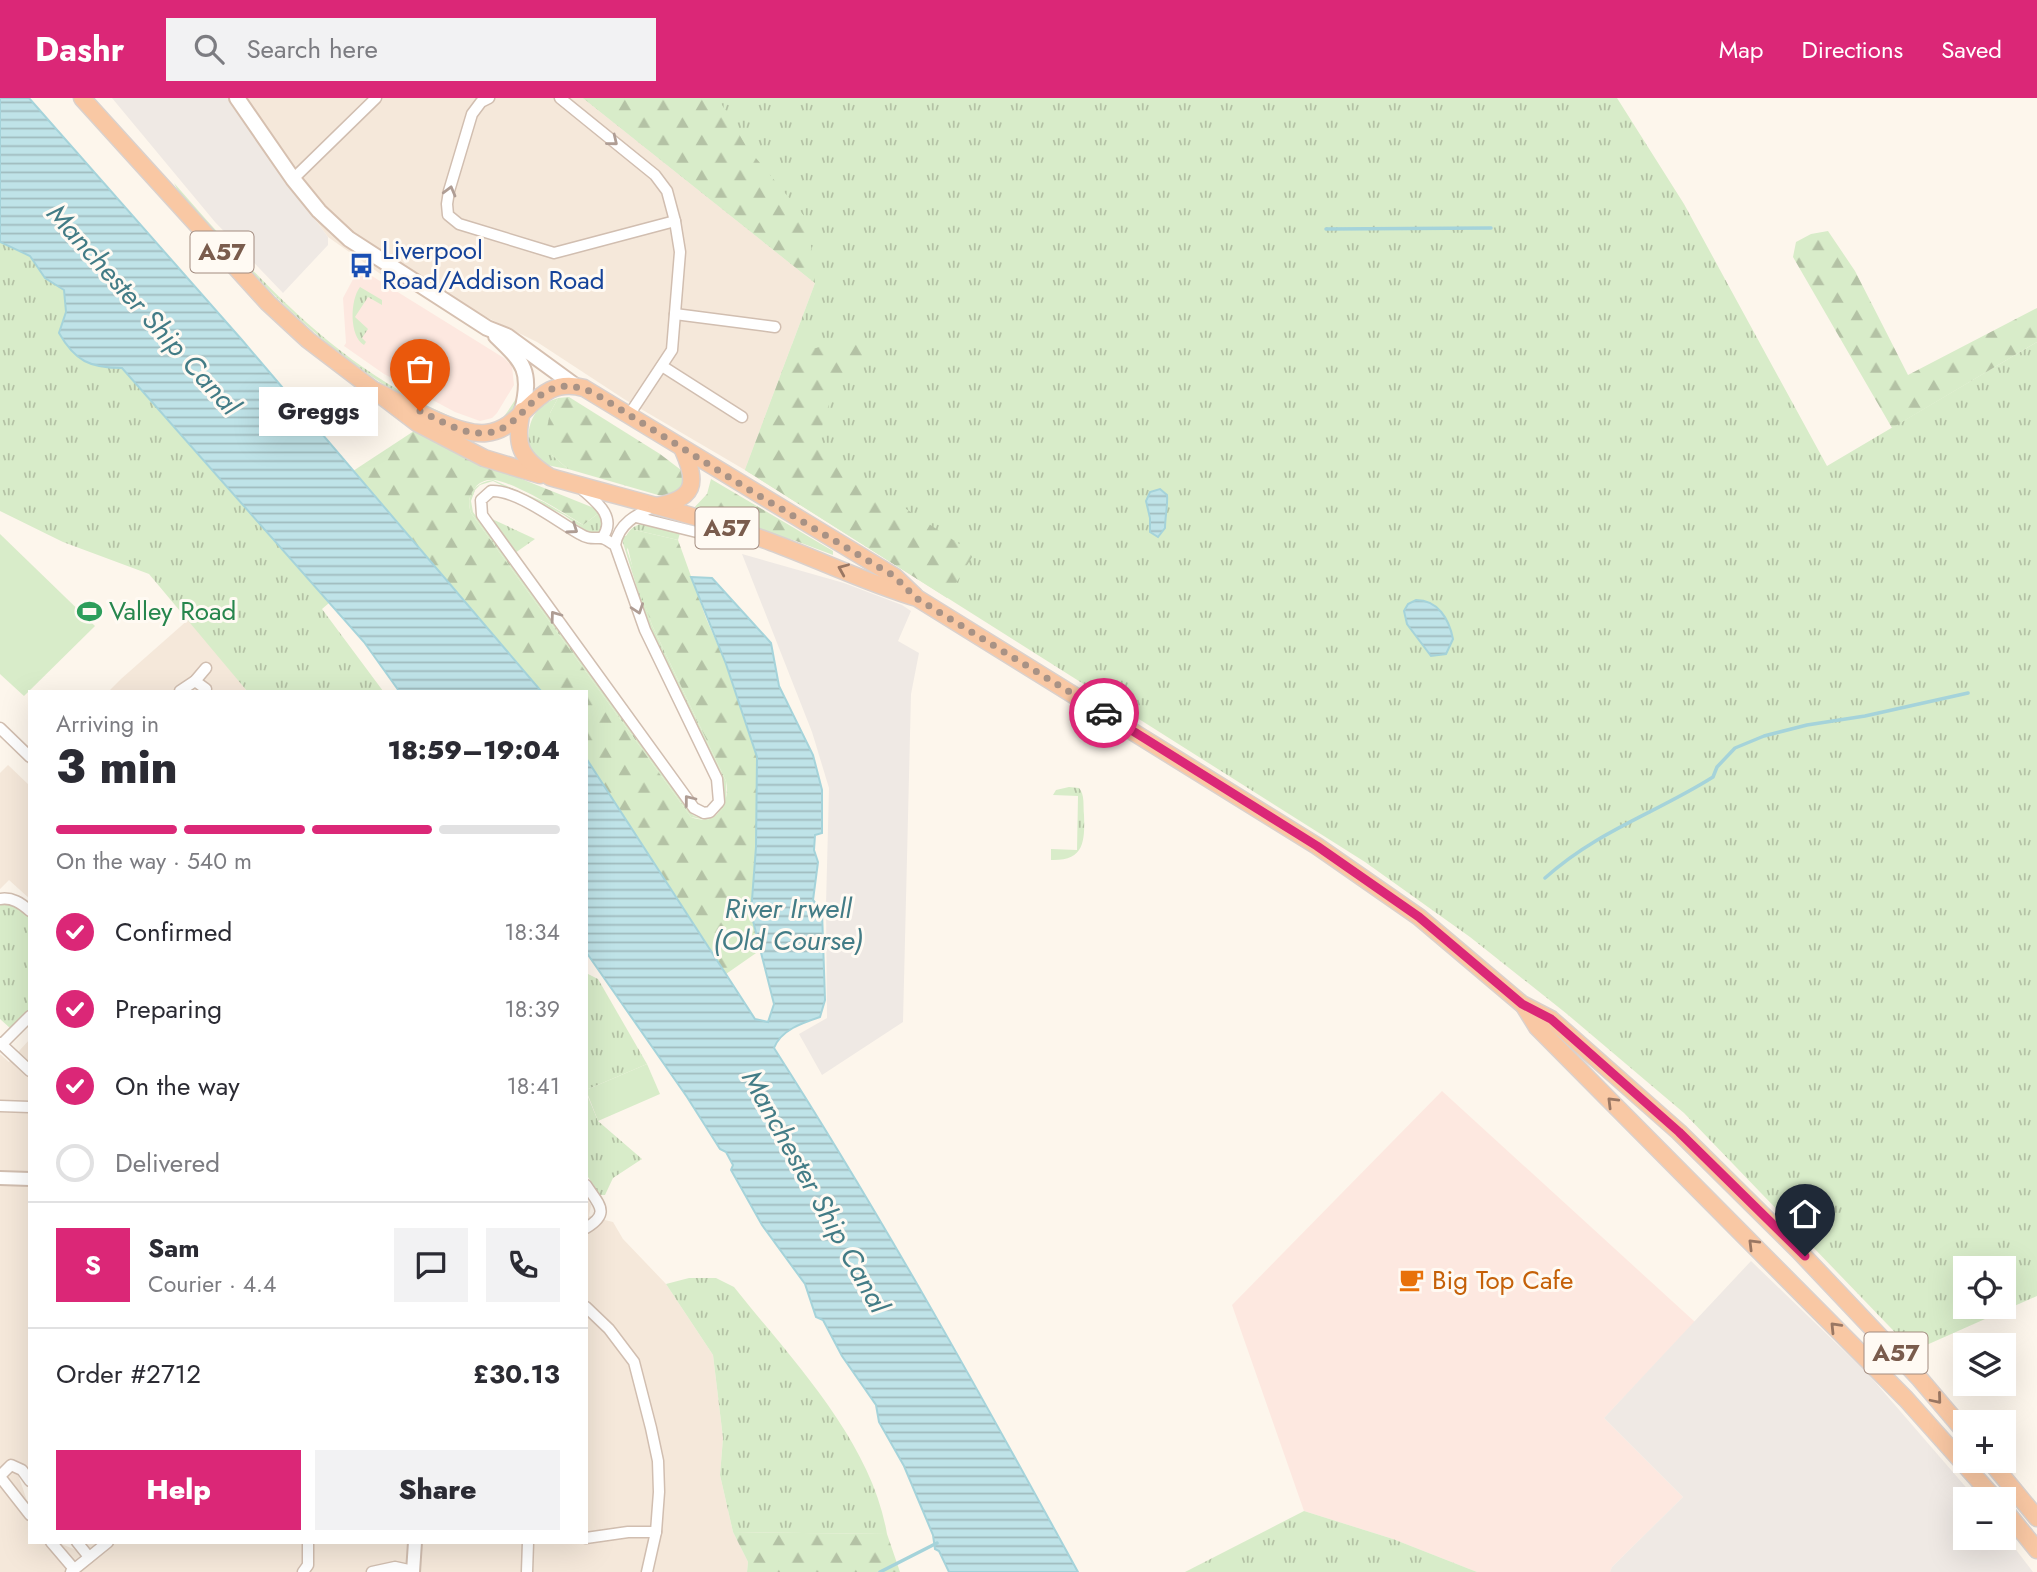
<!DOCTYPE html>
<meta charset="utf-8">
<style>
body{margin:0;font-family:Jost,sans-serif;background:#f2f2f3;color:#2b2b33;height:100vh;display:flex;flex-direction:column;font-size:26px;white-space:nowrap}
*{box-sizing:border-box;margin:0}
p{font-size:23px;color:#7c7c81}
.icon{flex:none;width:38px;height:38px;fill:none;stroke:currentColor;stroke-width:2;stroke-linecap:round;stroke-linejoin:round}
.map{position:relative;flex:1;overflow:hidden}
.details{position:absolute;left:28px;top:592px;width:560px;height:854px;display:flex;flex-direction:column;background:#fff;border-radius:0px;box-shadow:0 7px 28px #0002}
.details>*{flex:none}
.fabs{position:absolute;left:1953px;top:1158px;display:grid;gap:14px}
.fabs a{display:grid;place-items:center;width:63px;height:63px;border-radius:0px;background:#fff;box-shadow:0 7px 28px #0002;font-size:35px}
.pin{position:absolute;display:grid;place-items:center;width:60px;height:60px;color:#fff;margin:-72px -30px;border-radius:50% 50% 50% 0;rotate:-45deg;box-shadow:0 0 7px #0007}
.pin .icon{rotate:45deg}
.courier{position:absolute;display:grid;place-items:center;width:70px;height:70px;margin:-35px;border:5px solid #db2777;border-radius:50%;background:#fff;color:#222;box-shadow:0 2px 9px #0007}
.bubble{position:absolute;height:49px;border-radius:0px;background:#fff;box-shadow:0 7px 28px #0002;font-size:23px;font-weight:800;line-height:49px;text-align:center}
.head em{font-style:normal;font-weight:800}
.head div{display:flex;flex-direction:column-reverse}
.head{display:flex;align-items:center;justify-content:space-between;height:119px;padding:0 28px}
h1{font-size:46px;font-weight:800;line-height:52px}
.bar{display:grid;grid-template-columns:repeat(4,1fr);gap:10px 7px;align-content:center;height:84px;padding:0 28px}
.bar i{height:9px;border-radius:5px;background:#e1e1e2}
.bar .active{background:#db2777}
.bar p{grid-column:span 4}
.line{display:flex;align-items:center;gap:18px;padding:0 28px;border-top:2px solid #e1e1e2}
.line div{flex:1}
.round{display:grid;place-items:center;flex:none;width:74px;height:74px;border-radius:0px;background:#f2f2f3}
ol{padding:0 28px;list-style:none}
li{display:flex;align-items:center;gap:21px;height:77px}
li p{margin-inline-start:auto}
li .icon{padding:7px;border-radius:50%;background:#db2777;color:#fff;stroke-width:4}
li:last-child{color:#7c7c81}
li i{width:38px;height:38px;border:4px solid #e1e1e2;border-radius:50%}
.action{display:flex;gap:14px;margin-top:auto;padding:14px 28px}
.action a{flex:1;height:80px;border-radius:0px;background:#db2777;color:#fff;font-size:28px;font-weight:800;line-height:80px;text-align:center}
.action a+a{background:#f2f2f3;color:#2b2b33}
header{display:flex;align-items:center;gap:42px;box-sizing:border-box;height:98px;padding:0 35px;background:#db2777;color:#fff}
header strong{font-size:33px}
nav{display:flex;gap:38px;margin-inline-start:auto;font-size:24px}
.search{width:490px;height:63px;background:#f2f2f3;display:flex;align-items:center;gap:18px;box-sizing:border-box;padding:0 24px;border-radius:0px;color:#7c7c81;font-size:26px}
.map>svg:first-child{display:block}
.residential{fill:#f5e8da}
.commercial{fill:#fde8e0}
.industrial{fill:#efe9e4}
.grass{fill:url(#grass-tufts);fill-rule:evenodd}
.forest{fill:url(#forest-firs)}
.pitch{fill:#d8ecc9}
.water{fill:url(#water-rules);stroke:#a5d3da;stroke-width:2}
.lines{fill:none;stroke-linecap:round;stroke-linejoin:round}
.stream{stroke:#a5d3da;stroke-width:3.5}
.minor-casing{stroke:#d1beb0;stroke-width:13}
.tertiary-casing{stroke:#d1beb0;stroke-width:16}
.secondary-casing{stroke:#d6c0b0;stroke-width:18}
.trunk-casing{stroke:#dad1cd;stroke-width:19}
.minor{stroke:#fff;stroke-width:10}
.tertiary{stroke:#fff;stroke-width:12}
.secondary{stroke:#fff;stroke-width:14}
.trunk{stroke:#f9c8a4;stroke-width:16}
.oneway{stroke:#af9d94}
.oneway2{stroke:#9a7763}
.done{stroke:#a89285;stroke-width:7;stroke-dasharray:0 12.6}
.route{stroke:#db2777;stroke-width:9}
.labels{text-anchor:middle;stroke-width:6;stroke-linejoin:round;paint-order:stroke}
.shield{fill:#fffaf3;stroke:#a28b7f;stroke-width:2}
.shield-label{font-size:24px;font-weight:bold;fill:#7a5c4d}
.transit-label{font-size:26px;fill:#164399;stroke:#fffaf3;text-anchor:start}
.leisure-label{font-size:26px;fill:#27864d;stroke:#fffaf3;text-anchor:start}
.food-label{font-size:26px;fill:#c56008;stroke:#fffaf3;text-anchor:start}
.water-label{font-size:28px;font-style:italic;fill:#437c86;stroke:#fffaf3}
</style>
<header>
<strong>Dashr</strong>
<div class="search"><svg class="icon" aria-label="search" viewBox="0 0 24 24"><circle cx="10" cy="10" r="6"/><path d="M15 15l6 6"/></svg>Search here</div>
<nav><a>Map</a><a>Directions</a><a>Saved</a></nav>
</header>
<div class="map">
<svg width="2037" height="1474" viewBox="0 0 2037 1474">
<defs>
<pattern id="grass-tufts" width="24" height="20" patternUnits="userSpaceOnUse" patternTransform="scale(1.75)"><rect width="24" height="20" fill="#d8ecc9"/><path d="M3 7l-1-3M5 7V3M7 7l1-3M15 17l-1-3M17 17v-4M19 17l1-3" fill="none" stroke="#b4c2a5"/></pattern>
<pattern id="forest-firs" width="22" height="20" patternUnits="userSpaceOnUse" patternTransform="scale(1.75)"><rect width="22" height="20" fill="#d8ecc9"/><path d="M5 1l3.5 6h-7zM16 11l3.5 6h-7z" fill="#b4c2a5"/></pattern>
<pattern id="water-rules" width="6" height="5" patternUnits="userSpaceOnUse" patternTransform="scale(1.75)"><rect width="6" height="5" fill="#bfe3e8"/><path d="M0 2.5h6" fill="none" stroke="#a0bbbe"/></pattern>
</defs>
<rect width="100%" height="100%" fill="#fdf6ec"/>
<g class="residential">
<polygon points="230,0 583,0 815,185 745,372 624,301 537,244 470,211 389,182 328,139 275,67"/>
<polygon points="189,521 247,593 109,593 121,581"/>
<polygon points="8,667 30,688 30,801 9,782 0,791 0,675"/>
<polygon points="30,941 30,1389 17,1373 30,1412 30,1444 56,1444 79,1453 72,1444 586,1444 586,1099 591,1107 589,1118 613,1124 623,1141 666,1186 713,1257 723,1340 720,1377 733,1434 748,1464 747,1474 0,1474 0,956 9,964"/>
</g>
<g class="commercial">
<polygon points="359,170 504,260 512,268 514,287 497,315 492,320 480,323 455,314 384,276 344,248 346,245 343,200"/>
<polygon points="1442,993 1695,1224 1604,1320 1683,1399 1612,1469 1610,1474 1477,1474 1393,1441 1304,1413 1232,1207"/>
</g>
<g class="industrial">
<polygon points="112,0 230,0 275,67 328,139 328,147 283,195 215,124"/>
<polygon points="742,456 844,485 902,507 911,513 898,543 919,555 911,596 903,924 822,977 799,936 827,920 826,807 829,690 812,634"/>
<polygon points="1751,1163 1869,1277 1977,1402 1965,1402 1965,1440 2004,1440 2004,1436 2033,1474 1610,1474 1612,1469 1683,1399 1604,1320"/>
</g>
<g class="grass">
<path d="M 583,0 L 1617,0 L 1684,106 L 1827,368 L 2037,244 L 2037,1198 L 1913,1253 L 1684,1015 L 1567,916 L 1470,839 L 1365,764 L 745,372 L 815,185 ZM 1965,1171 L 2004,1171 L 2004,1209 L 1965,1209 Z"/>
<path d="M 174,85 C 254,176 330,264 443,315 C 463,324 489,339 505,317 C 512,307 521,296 520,283 L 524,282 C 524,294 519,301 513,311 C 506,324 497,334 480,334 C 461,333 438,318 421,309 C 337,263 270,198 208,126 C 197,113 180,99 174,85 Z"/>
<polygon points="0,144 30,158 45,180 64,192 66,214 59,234 107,270 122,269 329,505 322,511 383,593 247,593 149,476 63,444 0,413"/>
<path d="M 360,189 L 382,202 L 382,207 L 368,199 L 355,219 L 368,231 L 362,240 L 366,244 L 364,247 C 349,238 350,202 360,189 Z"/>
<path d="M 558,300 L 550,315 L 552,357 L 568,371 C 557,369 544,368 536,359 C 523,346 528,319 542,308 C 546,304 553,302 558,300 Z"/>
<path d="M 493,382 L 544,404 L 583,427 L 599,415 L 603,426 L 602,431 L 598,435 L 590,436 L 564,417 L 493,383 L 480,387 L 475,392 L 471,403 L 473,414 L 693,717 C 724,732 727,697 721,677 L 649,529 L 623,445 L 622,438 L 626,438 C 638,416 660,429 680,435 L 678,442 L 635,432 L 627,452 L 652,527 L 726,683 L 726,703 L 718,719 L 706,722 L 691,719 L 471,415 C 465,397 475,384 493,382 Z"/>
<polygon points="492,421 535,441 515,455"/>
<path d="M 1069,689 L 1079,690 C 1085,697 1083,707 1084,717 C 1085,744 1084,763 1051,762 L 1051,751 L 1077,752 L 1078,698 L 1053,697 L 1056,692 Z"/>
<polygon points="4,803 14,805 30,820 30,910 10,930 0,921 0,806"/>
<polygon points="586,875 598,881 647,966 586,992"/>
<polygon points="586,994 598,1023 642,1061 613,1080 605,1097 600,1097 586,1076"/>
<path d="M 689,1180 L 716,1180 L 734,1189 C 792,1262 871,1342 887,1436 L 733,1434 L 720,1377 L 723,1340 L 713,1257 L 666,1186 Z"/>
<polygon points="1304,1413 1393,1441 1477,1474 1185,1474"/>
</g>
<g class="forest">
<polygon points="583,0 718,0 746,48 804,118 814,161 815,185"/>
<polygon points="1828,133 1855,173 1908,277 2037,210 2037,244 1892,330 1793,159 1796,144 1811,136"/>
<path d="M 851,238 L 879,244 C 867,263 857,276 837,286 C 828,310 816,333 822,359 L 862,381 L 876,396 L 897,405 L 970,453 L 972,459 L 947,500 L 745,372 L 792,247 L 816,250 Z"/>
<polygon points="569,299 660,356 681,372 684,383 679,394 672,398 658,397 568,371 552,357 546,335 550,315 558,300"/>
<path d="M 417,331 L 492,369 L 594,410 L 599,415 L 583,427 C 565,415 515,385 495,382 C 487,381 479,384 475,390 C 468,398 468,406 471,415 L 691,719 C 718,730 730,706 726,683 L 652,527 L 634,476 L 626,442 L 635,432 L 678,442 L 706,520 L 726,566 L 757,659 L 756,749 L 751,815 L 759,853 L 726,876 L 586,660 L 586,593 L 541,593 L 353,373 Z"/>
<polygon points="711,381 833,453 833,457 796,443 691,413 707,396"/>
<polygon points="733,1434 887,1436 900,1474 747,1474 748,1464"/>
</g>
<g class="pitch">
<polygon points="0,436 95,528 24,598 0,576"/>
<polygon points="647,966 660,996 598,1023 586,992"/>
</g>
<g class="water">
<path d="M 0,0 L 29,0 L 242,242 L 541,593 L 399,593 L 364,544 L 122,270 C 90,270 75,263 59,235 L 66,214 L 64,192 L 45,180 L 30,158 L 0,144 Z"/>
<path d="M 1160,391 L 1167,397 C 1168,407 1165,419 1165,430 L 1158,439 L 1150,434 L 1150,420 L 1146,403 L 1150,394 Z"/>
<path d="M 691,479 L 712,480 L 771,545 L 779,588 L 813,657 L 822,692 L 822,735 L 815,737 L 814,752 L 818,764 L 813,802 L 822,813 L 825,902 L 820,919 C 802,925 781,932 774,950 C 883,1120 981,1297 1078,1474 L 949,1474 L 939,1453 L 935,1451 L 933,1437 L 904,1368 L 879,1324 L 876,1307 L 842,1258 L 823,1222 L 816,1219 L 805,1186 L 762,1127 L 731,1072 L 733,1067 L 726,1054 L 720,1051 L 687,999 L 586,854 L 586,660 L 755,921 L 768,924 L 774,906 L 751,815 L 756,749 L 757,659 L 726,566 Z"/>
<path d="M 1416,502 C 1438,502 1449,521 1453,541 L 1446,556 L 1431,558 L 1407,526 L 1404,513 L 1408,506 Z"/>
</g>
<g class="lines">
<g class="stream">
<polyline points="1326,131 1491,130"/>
<path d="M 1545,780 C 1597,733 1656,715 1713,679 L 1717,669 L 1735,650 L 1764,638 L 1807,627 L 1865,618 L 1968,595"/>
<polyline points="880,1474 937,1445"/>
</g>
<defs>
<g id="minor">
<polyline points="489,0 481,4 472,16 449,93 447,106 448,117 459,126 554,155 675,123"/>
<polyline points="560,0 655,77 667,93 675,123 680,154 672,252 629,317"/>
<polyline points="293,81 376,0"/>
<polyline points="675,216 775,229"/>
<polyline points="662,268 742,319"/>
<path d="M 583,392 C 598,405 617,420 602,440"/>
<polyline points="636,419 729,442 755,443"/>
<path d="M 615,447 C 611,445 605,440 601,440 C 592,440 588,441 580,436 C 558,424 516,391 491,393 L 481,402 L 482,417 L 694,710 L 704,715 L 710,714 L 719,704 L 717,681 L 645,532 L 615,447 C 619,425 636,417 655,408"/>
<polyline points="195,583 206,591"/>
<polyline points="180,593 195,583 206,570"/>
<polyline points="0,630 30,659"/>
<path d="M 0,801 C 12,799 21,805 30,813"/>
<polyline points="0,945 30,973"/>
<polyline points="2,946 30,918"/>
<polyline points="0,1008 30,1009"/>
<path d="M 586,1087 C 599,1107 611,1115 586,1130"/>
<polyline points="586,1209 609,1231 634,1264 651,1330 658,1363 659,1394 656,1434 647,1474"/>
<polyline points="30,1383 22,1372 11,1367 2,1376 1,1380 30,1417"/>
<polyline points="586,1440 628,1434 656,1434"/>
<polyline points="51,1444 74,1471"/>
<polyline points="77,1444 89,1459"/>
<polyline points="71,1474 108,1444"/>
<polyline points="303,1474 308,1467 308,1444"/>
<polyline points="372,1474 395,1469 413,1473"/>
<polyline points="527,1474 528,1444"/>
</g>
<g id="tertiary">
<polyline points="0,1080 30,1081"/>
<polyline points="413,1474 415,1444"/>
</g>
<g id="secondary">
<polyline points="237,0 293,81 319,113 349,141 487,230 507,238 574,287"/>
<path d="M 496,238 C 524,265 532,273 522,313"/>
</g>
<g id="trunk">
<polyline points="82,0 268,205 308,242 417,325 484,360 540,377"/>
<path d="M 376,293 C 403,306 458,338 486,335 C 526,331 535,276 584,290 L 894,478 L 915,498"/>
<path d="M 522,313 C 514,347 520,360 550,379 C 623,400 699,417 771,444 C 820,462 867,485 917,500 L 1317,748 L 1419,819 L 1522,906 L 1551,921 L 1679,1034 L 1799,1153 L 1920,1281 L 1965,1334"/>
<path d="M 656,408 C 695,401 698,386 683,352"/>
<polyline points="1524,908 1537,929 1906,1301 1996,1402"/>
<polyline points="1990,1363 2037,1420"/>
<polyline points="2004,1411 2037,1452"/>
</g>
</defs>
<use href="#minor" class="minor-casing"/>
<use href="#tertiary" class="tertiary-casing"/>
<use href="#secondary" class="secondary-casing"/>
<use href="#trunk" class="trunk-casing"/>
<use href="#minor" class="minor"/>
<use href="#tertiary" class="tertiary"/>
<use href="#secondary" class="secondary"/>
<use href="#trunk" class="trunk"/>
</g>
<defs><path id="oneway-chevron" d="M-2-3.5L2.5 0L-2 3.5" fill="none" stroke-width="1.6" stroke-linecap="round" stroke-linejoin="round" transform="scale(1.75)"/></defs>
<g class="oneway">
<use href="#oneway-chevron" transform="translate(613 43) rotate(39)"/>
<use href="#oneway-chevron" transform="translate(450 93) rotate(-75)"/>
<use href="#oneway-chevron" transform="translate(573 431) rotate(35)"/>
<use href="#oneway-chevron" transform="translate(638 511) rotate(71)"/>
<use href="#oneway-chevron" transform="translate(555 518) rotate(-126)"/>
<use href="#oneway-chevron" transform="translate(689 702) rotate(-128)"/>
</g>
<g class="oneway2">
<use href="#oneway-chevron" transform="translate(843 471) rotate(-157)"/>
<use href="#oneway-chevron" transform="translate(1612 1004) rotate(-135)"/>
<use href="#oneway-chevron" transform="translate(1753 1146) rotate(-135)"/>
<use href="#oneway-chevron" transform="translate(1835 1229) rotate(-134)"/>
<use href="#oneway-chevron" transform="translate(1937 1301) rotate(50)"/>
</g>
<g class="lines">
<path class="done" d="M 420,313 C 440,322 462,337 486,335 C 530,331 532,268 594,295 L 748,391 L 894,478 L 916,500 L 1104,615"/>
<polyline class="route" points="1104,615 1317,748 1419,819 1522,906 1551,921 1679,1034 1805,1158"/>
</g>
<defs>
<symbol id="bus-bare" viewBox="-9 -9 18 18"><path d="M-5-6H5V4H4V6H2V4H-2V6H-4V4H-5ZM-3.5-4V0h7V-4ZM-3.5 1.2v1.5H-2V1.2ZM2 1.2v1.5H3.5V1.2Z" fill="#1a4fb4" stroke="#fffaf3" stroke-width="2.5" paint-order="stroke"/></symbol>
<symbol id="stadium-bare" viewBox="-9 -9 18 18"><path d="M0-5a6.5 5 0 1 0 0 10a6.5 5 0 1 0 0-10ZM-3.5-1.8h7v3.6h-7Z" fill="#2e9e5b" stroke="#fffaf3" stroke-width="2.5" paint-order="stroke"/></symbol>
<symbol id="cafe-bare" viewBox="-9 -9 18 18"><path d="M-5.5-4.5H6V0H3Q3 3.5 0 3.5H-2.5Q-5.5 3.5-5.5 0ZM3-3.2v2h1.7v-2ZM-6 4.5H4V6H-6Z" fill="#e8710a" stroke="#fffaf3" stroke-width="2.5" paint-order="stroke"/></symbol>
</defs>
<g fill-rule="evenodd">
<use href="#bus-bare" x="344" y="150" width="35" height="35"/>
<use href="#stadium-bare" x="72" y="496" width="35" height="35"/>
<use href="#cafe-bare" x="1394" y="1164" width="35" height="35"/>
</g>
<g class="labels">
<g class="shield">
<rect x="190.5" y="133.5" width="63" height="41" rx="5"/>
<rect x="695.5" y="409.5" width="63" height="41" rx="5"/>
<rect x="1864.5" y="1234.5" width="63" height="41" rx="5"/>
</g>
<g class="shield-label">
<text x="222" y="162">A57</text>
<text x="727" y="438">A57</text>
<text x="1896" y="1263">A57</text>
</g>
<g class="transit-label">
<text x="382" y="161">Liverpool<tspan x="382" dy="30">Road/Addison Road</tspan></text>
</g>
<g class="leisure-label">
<text x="109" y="522">Valley Road</text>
</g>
<g class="food-label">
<text x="1432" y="1191">Big Top Cafe</text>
</g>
<g class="water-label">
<text transform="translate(144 211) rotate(48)" y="10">Manchester Ship Canal</text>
<text x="788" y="820">River Irwell<tspan x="788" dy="32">(Old Course)</tspan></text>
<text transform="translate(816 1093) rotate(61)" y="10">Manchester Ship Canal</text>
</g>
</g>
</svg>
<div class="fabs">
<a><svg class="icon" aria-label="locate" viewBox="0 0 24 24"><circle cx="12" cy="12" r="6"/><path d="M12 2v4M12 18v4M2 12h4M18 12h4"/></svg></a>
<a><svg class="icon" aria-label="layers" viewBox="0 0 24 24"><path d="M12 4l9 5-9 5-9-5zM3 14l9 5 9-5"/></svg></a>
<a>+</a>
<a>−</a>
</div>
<div class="pin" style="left:420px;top:313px;background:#ea580c"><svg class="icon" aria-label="bag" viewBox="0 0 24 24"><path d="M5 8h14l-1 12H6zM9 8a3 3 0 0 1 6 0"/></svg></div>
<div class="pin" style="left:1805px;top:1158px;background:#1f2937"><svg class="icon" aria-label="home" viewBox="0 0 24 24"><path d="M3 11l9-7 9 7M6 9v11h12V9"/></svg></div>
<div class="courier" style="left:1104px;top:615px"><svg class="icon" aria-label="car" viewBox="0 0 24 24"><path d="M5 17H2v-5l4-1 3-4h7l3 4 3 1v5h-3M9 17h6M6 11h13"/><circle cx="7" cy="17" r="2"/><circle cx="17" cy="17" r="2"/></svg></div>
<div class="bubble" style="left:259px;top:289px;width:119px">Greggs</div>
<section class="details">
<div class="head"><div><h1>3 min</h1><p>Arriving in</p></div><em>18:59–19:04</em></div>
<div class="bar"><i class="active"></i><i class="active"></i><i class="active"></i><i></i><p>On the way · 540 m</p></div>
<ol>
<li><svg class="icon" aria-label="check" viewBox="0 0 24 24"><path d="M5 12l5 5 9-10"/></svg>Confirmed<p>18:34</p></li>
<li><svg class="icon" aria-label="check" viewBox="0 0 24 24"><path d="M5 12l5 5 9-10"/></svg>Preparing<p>18:39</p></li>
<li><svg class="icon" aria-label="check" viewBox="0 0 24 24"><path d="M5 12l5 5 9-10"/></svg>On the way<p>18:41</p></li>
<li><i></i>Delivered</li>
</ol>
<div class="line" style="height:126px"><b class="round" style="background:#db2777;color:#fff">S</b><div><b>Sam</b><p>Courier · 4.4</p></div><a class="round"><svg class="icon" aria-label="chat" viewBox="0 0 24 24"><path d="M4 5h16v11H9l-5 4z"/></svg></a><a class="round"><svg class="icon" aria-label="phone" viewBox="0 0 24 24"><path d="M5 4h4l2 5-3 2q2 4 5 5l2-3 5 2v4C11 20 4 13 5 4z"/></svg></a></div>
<div class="line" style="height:91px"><div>Order #2712</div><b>£30.13</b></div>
<div class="action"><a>Help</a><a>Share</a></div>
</section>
</div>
